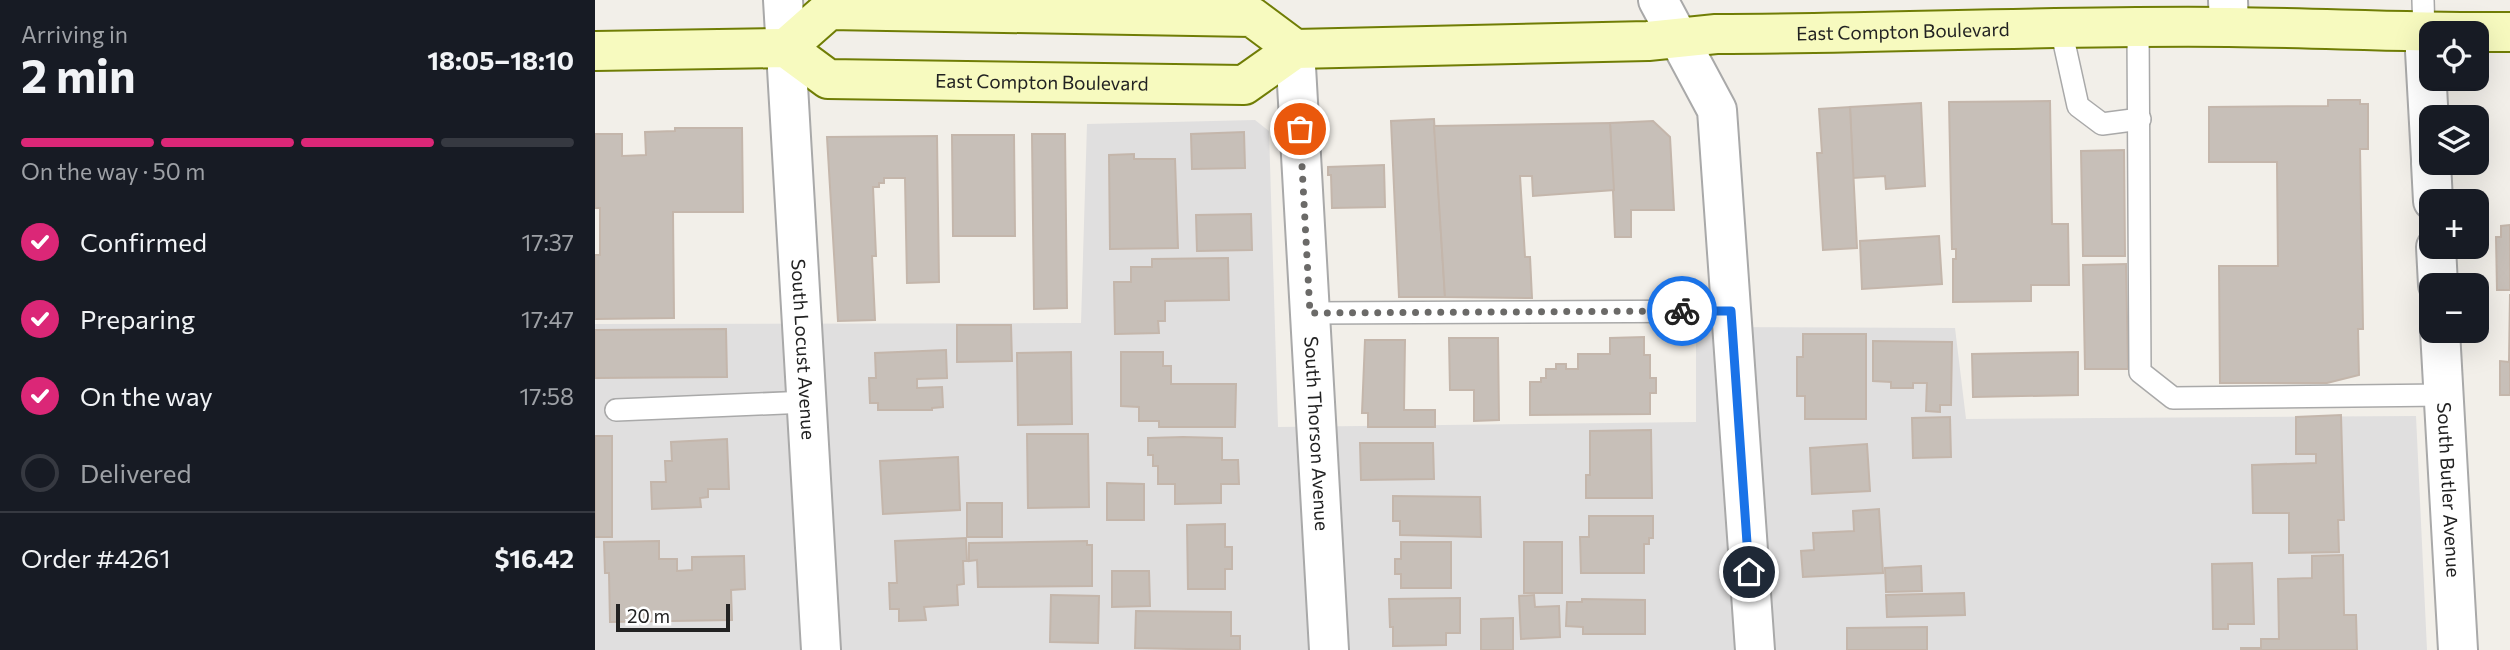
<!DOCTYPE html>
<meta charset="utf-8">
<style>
body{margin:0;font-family:Commissioner,sans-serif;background:#242831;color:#f1f3f6;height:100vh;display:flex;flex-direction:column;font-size:26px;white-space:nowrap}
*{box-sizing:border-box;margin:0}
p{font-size:23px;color:#9ea1a6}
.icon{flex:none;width:38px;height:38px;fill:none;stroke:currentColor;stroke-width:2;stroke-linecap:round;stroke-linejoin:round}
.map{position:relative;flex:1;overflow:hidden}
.sheet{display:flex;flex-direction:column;background:#171b24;width:595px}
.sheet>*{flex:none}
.tools{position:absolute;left:1824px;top:21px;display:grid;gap:14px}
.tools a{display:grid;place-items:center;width:70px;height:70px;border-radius:14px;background:#171b24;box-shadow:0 7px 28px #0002;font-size:35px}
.scale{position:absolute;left:21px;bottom:18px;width:114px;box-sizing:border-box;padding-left:7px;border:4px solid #222;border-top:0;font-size:19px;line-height:24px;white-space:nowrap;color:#222;-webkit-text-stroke:5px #fff;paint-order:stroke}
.pin{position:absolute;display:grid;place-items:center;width:60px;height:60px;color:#fff;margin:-30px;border:4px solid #fff;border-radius:50%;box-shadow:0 2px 7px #0007}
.courier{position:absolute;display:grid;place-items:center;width:70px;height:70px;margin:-35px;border:5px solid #1a73e8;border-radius:50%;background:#fff;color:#222;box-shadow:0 2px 9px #0007}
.overview em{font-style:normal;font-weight:700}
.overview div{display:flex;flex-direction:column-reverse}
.overview{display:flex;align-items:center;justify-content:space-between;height:119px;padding:0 21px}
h1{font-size:46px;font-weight:700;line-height:52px}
.bar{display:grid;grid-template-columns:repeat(4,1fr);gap:10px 7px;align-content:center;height:84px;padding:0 21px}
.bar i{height:9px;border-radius:5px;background:#363941}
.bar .current{background:#db2777}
.bar p{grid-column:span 4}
.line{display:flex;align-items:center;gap:18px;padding:0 21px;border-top:2px solid #363941}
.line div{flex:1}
ol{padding:0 21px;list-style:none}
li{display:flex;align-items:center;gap:21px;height:77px}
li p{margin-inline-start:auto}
li .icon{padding:7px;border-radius:50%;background:#db2777;color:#fff;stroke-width:4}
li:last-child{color:#9ea1a6}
li i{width:38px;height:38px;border:4px solid #363941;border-radius:50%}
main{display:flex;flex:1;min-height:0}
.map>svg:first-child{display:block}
.residential{fill:#e0dfdf}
.building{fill:#c7bfb8;stroke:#c4b6ab;stroke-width:2}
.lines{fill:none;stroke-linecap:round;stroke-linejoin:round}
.service-casing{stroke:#a9a9a9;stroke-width:24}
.minor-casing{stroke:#a9a9a9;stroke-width:42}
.secondary-casing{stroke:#707d05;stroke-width:42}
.service{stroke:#fff;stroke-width:21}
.minor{stroke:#fff;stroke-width:38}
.secondary{stroke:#f7fabf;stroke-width:38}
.done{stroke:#6b6a68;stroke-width:7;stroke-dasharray:0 12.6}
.route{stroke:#1a73e8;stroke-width:9}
.labels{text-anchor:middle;stroke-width:5;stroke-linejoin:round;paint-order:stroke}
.street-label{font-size:19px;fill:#222;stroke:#fff}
</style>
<main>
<section class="sheet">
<div class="overview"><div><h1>2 min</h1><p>Arriving in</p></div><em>18:05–18:10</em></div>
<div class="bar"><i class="current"></i><i class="current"></i><i class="current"></i><i></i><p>On the way · 50 m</p></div>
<ol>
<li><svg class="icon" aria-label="check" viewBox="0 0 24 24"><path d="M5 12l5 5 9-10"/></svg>Confirmed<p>17:37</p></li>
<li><svg class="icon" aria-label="check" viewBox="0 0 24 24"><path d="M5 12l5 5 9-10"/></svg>Preparing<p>17:47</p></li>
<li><svg class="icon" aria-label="check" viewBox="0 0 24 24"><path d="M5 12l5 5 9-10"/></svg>On the way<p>17:58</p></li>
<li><i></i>Delivered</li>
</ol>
<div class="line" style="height:91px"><div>Order #4261</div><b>$16.42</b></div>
</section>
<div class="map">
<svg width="1915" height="650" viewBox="0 0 1915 650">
<rect width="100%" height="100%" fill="#f2efe9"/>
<polygon class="residential" points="660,120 674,131 683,427 1101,422 1101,327 1360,328 1371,419 1821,416 1832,650 0,650 0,324 486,323 492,124"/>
<g class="building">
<polygon points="1733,100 1765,100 1765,104 1773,104 1773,149 1765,149 1768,329 1763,329 1764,375 1732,383 1625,383 1624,266 1683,266 1682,162 1614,162 1614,107 1733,106"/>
<polygon points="1455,101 1457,224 1473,224 1474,285 1436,285 1436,301 1358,302 1358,259 1361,259 1361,249 1357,249 1354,102"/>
<polygon points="1326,103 1330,186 1291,189 1290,176 1258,178 1255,107"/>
<polygon points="1255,107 1262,248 1228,250 1222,153 1227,153 1224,109"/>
<polygon points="839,119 850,297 804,297 796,121"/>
<polygon points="1058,121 1075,137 1079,210 1036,210 1036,237 1020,237 1015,123"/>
<polygon points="1015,123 1019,190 938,196 937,176 925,176 930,257 935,257 937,298 850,297 839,126"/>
<polygon points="80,128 147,128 148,212 78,212 79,318 0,319 0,255 5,255 5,208 0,208 0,134 27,134 27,156 51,155 50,132 80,131"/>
<polygon points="649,132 650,168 597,169 596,134"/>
<polygon points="437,134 470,134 472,308 439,309"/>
<polygon points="357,135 419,135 420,236 358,236"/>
<polygon points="342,136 344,282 312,283 310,178 289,178 289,183 284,183 284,187 278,187 281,256 277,256 280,320 243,321 232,137"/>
<polygon points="1529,150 1530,256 1488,256 1486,151"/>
<polygon points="539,154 539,159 580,159 583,248 515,249 514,155"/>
<polygon points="789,165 790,207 737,208 736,175 733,175 733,167"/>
<polygon points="656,214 657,250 602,251 601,215"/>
<polygon points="1915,225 1915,290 1902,290 1901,237 1906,237 1906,226"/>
<polygon points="1344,236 1347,284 1267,289 1265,241"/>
<polygon points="633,258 634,300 570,301 570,321 563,321 564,333 520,334 519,282 536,282 536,267 557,267 557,259"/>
<polygon points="1531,264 1533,369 1490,369 1488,265"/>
<polygon points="1915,294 1915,395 1905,395 1905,361 1914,362"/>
<polygon points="362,325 416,325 417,361 362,362"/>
<polygon points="131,329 132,377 0,378 0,330"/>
<polygon points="1208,334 1271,334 1271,419 1210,419 1210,396 1202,396 1202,357 1208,357"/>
<polygon points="1049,337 1049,355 1055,355 1055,378 1061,378 1061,393 1055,393 1055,414 935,415 935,382 946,382 946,378 951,378 951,369 961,369 961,364 971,364 971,369 983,369 983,354 1015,354 1015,338"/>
<polygon points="854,338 903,338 904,420 879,421 879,390 855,390"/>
<polygon points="770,340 810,340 809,410 840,410 840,427 773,427 773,413 767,413"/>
<polygon points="1278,341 1357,342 1356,405 1345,405 1345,412 1331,411 1332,383 1318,383 1318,388 1296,388 1296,382 1278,381"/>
<polygon points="351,350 352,378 322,379 322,388 347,387 348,407 337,408 337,410 283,410 283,403 275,403 274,378 281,378 280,353"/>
<polygon points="476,352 477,424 423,425 422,353"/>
<polygon points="526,352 568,352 568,366 576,366 576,384 641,384 640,427 564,427 564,421 544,421 544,407 526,406"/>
<polygon points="1483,352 1483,395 1378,397 1377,354"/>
<polygon points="1746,415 1749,520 1743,520 1744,552 1694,553 1694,513 1658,513 1657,465 1721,463 1721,454 1701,454 1701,417"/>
<polygon points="1355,417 1356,457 1318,458 1317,418"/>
<polygon points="1056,430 1057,498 991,498 991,475 995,475 995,431"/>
<polygon points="432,434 493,434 494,507 433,508"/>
<rect x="0" y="436" width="17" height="101"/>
<polygon points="588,437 627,438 627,460 643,460 644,484 626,484 626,503 580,504 580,484 563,484 563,466 558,466 558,455 553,455 553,438"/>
<polygon points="132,439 134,489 113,489 113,497 105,498 106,507 57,509 56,482 71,482 70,461 77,461 76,442"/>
<polygon points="765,443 838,443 839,479 766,480"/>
<polygon points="1272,444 1275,491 1217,494 1215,448"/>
<polygon points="363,457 365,510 288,514 285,461"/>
<polygon points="512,483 549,484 549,520 512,520"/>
<polygon points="798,496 885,497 886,537 805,535 805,521 798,521"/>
<rect x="372" y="503" width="35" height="34"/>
<polygon points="1284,509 1288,573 1208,577 1206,551 1219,550 1218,533 1259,531 1258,511"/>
<polygon points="994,516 1058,516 1058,538 1054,538 1054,544 1049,544 1049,573 986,573 985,537 994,537"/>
<polygon points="630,524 630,547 637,547 637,569 630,569 630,589 593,589 592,525"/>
<polygon points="371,538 372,561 368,561 369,584 362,585 363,605 329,607 331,620 304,621 304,609 295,609 294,583 302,583 300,541"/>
<polygon points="64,541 64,559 82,559 82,571 97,570 97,557 149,556 150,589 136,590 137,620 15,622 14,573 10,573 9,542"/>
<polygon points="492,541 492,545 497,545 497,586 383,587 382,560 374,561 374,543"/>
<polygon points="806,542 856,542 856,588 806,588 806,574 800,574 800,559 806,559"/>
<rect x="929" y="542" width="38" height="51"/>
<polygon points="1748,555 1749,615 1761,615 1762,650 1646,650 1646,648 1666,648 1666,639 1684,639 1683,579 1717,578 1717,556"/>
<polygon points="1657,563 1659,624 1633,624 1633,629 1618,629 1617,564"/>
<polygon points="1326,566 1327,591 1291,592 1290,568"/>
<polygon points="517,571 554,571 555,606 517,607"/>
<polygon points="1369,593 1370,615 1292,617 1291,595"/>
<polygon points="456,595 504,596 503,643 455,642"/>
<polygon points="939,595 940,607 964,606 965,637 926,639 924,596"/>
<polygon points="865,598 865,633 851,633 851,645 798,646 798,627 795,627 794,599"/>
<polygon points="987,599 1050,600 1050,634 988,634 988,627 971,626 972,602 987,602"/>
<polygon points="541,611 636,612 636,636 645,636 645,650 540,648"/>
<polygon points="918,618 918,650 886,650 886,619"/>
<polygon points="1332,627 1332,650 1252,650 1252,628"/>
</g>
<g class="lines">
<defs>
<g id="service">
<polyline points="1828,0 1829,33"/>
<polyline points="1543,28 1545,372 1578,398 1849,395"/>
<polyline points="1466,29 1483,106 1507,124 1545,119"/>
<polyline points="715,313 1136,311"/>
<polyline points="21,410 212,402"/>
</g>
<g id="minor">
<path id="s1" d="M 188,0 L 226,650"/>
<polyline points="1063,0 1122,110 1160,650"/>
<polyline points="1633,0 1634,27"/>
<polyline points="1829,33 1836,159"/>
<path id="s2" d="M 700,49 L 734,650"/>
<polyline points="1836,163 1838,201"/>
<polyline points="1841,247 1843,285"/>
<path id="s3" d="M 1845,331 L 1863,650"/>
</g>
<g id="secondary">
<polyline points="191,48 234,10 657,17 700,49"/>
<path id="s4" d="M 0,51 L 191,48 L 233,79 L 649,85 L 700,49 L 1053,41 L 1121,34 C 1292,34 1463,25 1634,27 C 1728,28 1821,33 1915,32"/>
</g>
</defs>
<use href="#service" class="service-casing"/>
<use href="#minor" class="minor-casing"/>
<use href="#secondary" class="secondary-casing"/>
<use href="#service" class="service"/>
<use href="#minor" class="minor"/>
<use href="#secondary" class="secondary"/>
</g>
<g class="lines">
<polyline class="done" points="705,129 715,313 1087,311"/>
<polyline class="route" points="1087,311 1136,311 1154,572"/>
</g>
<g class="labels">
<g class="street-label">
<text dy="7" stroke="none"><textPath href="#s4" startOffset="1330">East Compton Boulevard</textPath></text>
<text dy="7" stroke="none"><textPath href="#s4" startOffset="457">East Compton Boulevard</textPath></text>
<text dy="7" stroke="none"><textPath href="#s1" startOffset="350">South Locust Avenue</textPath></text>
<text dy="7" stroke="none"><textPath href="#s2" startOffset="385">South Thorson Avenue</textPath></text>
<text dy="7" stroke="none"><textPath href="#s3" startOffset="159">South Butler Avenue</textPath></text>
</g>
</g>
</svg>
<div class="tools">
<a><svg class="icon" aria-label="locate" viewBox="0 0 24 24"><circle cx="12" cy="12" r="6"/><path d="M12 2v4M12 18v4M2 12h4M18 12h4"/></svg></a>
<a><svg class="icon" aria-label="layers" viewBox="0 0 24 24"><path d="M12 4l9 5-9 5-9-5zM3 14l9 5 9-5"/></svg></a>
<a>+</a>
<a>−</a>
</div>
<div class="scale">20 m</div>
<div class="pin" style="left:705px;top:129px;background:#ea580c"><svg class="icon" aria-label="bag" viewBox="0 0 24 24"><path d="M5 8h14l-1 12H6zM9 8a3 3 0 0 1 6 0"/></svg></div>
<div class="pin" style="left:1154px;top:572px;background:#1f2937"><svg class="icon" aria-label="home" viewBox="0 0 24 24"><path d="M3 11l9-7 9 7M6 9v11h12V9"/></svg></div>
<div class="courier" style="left:1087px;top:311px"><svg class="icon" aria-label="bike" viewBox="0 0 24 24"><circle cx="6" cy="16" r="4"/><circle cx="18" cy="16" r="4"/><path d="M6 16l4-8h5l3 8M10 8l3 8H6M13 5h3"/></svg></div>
</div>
</main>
